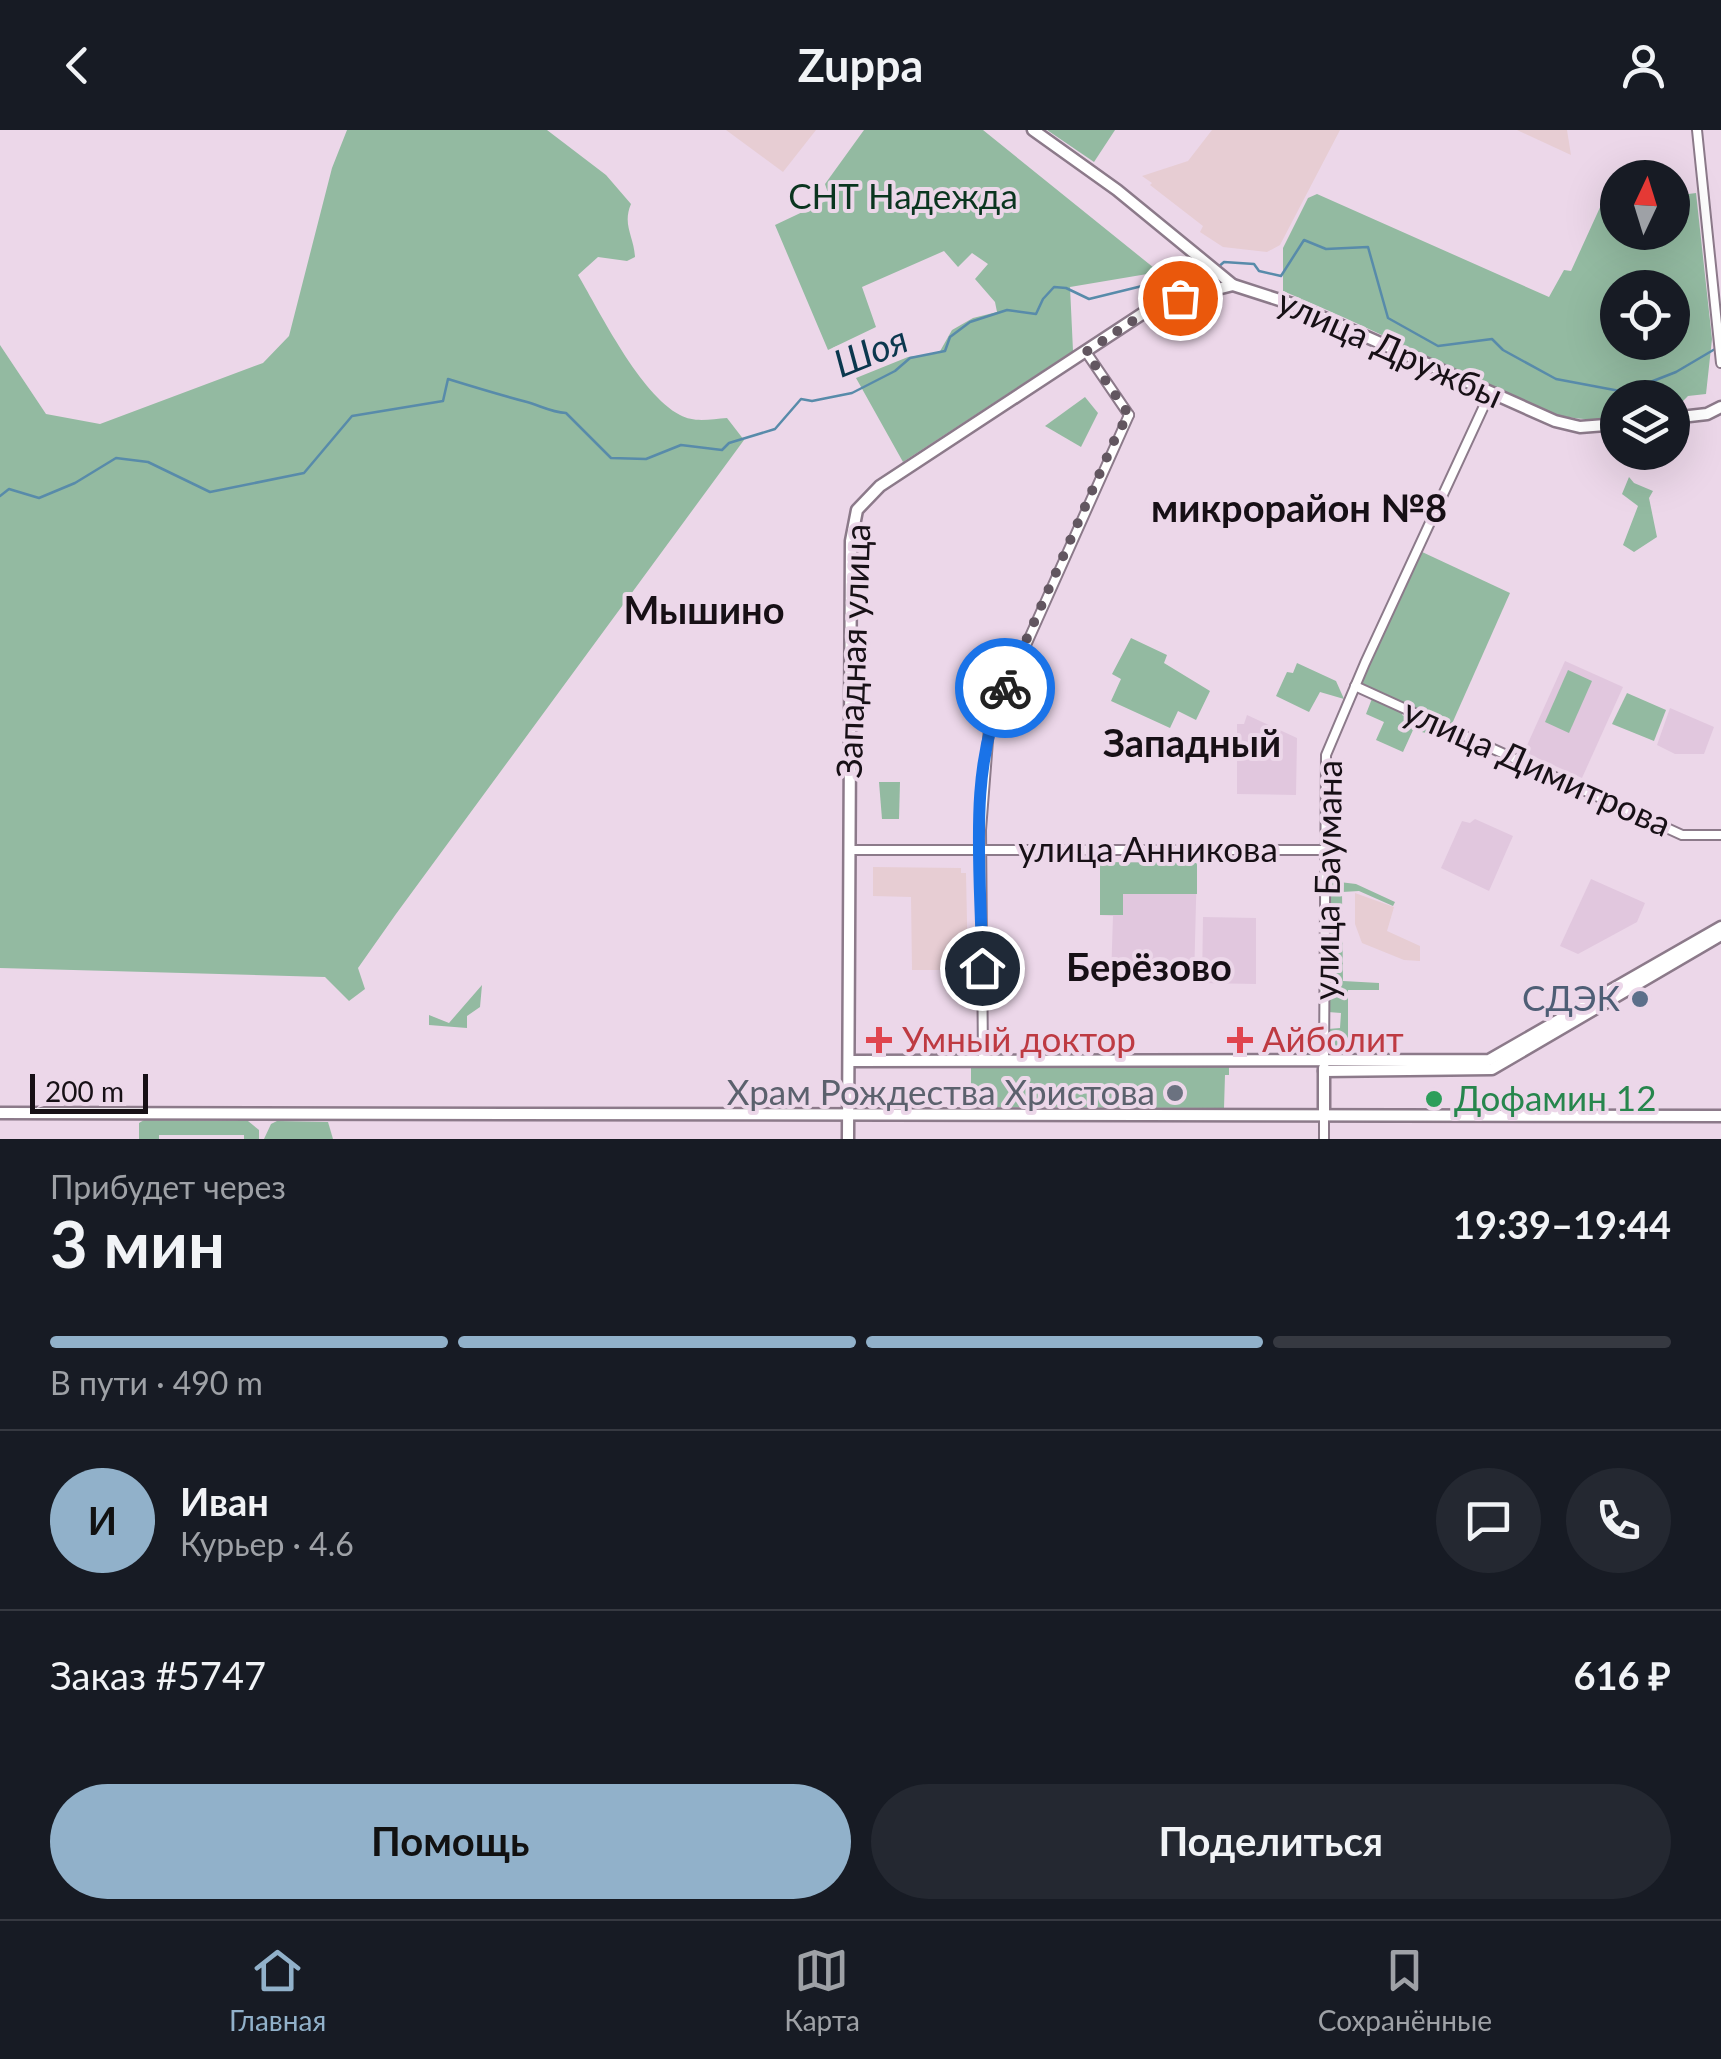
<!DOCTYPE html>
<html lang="ru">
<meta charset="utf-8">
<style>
body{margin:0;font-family:Lato,sans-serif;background:#242831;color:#f1f3f6;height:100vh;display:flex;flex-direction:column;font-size:38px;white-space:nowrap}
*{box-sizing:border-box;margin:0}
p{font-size:32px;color:#9ea1a6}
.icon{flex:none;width:55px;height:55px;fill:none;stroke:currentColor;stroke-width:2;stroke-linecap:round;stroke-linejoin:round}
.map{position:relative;height:1009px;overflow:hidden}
.side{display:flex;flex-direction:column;background:#171b24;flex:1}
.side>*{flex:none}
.needle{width:65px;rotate:4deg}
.controls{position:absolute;left:1600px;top:30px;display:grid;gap:20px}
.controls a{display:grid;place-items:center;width:90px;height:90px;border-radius:50%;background:#171b24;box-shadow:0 10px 40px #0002;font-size:50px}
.scale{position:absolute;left:30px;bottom:25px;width:118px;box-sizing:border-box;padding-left:10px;border:5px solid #171016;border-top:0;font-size:28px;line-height:35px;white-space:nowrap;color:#171016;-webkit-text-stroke:8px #ecd7e9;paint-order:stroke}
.pin{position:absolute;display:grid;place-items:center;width:85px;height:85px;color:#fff;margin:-42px;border:5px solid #fff;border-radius:50%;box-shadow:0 2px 10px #0007}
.courier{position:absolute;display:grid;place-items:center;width:100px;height:100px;margin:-50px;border:8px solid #1a73e8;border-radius:50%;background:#fff;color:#222;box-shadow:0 2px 12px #0007}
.summary em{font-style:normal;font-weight:700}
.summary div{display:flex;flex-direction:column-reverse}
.summary{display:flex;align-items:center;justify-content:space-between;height:170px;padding:0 50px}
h1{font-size:65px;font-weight:700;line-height:75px}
.bar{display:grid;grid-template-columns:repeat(4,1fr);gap:15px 10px;align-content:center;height:120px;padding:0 50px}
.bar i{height:12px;border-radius:8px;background:#363941}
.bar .current{background:#91b1ca}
.bar p{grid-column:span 4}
.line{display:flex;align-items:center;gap:25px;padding:0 50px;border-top:2px solid #363941}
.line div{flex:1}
.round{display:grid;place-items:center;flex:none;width:105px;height:105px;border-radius:52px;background:#242831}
.action{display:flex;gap:20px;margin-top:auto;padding:20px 50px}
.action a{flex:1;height:115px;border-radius:60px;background:#91b1ca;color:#111;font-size:40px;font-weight:700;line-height:115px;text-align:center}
.action a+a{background:#242831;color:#f1f3f6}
header{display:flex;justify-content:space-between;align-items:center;height:130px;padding:0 50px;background:#171b24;font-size:45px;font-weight:700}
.tab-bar{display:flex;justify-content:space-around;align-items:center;height:140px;border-top:2px solid #363941;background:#171b24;font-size:28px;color:#9ea1a6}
.tab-bar a{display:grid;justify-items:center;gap:5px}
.tab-bar .current{color:#91b1ca}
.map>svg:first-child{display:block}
.industrial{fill:#e7cdd3}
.built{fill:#e1c7de}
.green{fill:#93baa1;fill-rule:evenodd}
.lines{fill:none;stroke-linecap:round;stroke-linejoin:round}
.stream{stroke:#588baa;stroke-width:2.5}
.minor-casing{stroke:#8c7a8a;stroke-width:12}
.major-casing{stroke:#8c7a8a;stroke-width:15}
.minor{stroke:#fff;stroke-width:8}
.major{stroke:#fff;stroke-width:10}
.done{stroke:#625660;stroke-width:10;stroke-dasharray:0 18}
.route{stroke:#1a73e8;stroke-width:12}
.service-dot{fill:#5c6f8a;stroke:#ecd7e9;stroke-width:4}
.health-dot{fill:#e0444e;stroke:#ecd7e9;stroke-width:4}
.worship-dot{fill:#6b7280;stroke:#ecd7e9;stroke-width:4}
.leisure-dot{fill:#2e9e5b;stroke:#ecd7e9;stroke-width:4}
.labels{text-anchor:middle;stroke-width:8;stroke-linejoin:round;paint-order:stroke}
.park-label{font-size:35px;fill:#0a351f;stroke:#ecd7e9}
.street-label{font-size:35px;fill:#171016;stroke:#ecd7e9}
.service-label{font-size:35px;fill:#4e5e75;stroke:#ecd7e9;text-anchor:end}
.health-label{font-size:35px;fill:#be3a42;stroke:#ecd7e9;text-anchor:start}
.worship-label{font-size:35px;fill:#5b616d;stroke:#ecd7e9;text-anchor:end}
.leisure-label{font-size:35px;fill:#27864d;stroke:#ecd7e9;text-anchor:start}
.water-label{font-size:38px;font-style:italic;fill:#0b374e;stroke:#ecd7e9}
.neighbourhood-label{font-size:38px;font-weight:bold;fill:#171016;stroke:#ecd7e9}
</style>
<header><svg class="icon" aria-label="back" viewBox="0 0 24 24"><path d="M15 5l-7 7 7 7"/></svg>Zuppa<svg class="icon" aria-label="person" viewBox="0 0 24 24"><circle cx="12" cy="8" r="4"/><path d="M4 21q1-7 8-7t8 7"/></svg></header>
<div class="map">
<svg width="1721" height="1009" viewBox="0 0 1721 1009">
<rect width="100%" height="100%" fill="#ecd7e9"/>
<g class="industrial">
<polygon points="726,0 816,0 783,42"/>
<polygon points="1212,0 1340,0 1280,115 1267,122 1223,117 1200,102 1203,96 1150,55 1152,53 1142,46 1188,31"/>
<polygon points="1517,0 1567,0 1571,25"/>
<polygon points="873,737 961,738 961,743 966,743 968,840 912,840 911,767 873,766"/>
<polygon points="1355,763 1394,777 1387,801 1420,816 1420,831 1404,830 1362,813 1355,794"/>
</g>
<g class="built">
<polygon points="1565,531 1623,557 1582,648 1524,622"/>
<polygon points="1670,578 1714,597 1704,624 1675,624 1657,615"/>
<polygon points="1247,585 1297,608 1296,665 1237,664 1237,594 1244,594"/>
<polygon points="1475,689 1513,706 1489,761 1441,738 1462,691 1470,693"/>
<polygon points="1100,732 1197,733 1194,851 1111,849 1113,786 1100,785"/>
<polygon points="1591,749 1645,773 1637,792 1578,824 1560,816"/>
<polygon points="1203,787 1256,788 1256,854 1202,853"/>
</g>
<g class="green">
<path d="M 347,0 L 547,0 L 606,45 L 631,74 C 622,95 634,106 635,127 L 627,131 L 598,127 L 578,145 C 601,184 640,264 680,285 C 694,293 711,289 727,288 L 744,310 L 396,784 L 358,838 L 365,859 L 349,871 L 325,847 L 0,838 L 0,215 L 46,284 L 100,294 L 263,233 L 289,206 L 332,38 Z"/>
<polygon points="864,0 983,0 1159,142 1070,157 1073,221 903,332 856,248 908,227 939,223 952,200 973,188 997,182 995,172 975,149 988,134 972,123 958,137 944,121 862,157 876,197 828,220 775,95 830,69 825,54"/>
<polygon points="1047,0 1115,0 1094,32"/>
<path d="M 1696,63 L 1712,209 L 1706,264 L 1688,266 L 1683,271 L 1684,280 L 1673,281 L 1672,268 L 1618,268 L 1617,288 C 1545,299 1472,249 1409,218 C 1368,198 1326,179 1283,161 L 1283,118 L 1308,68 L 1317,64 L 1549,167 L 1564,140 L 1571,141 L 1602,73 L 1617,72 L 1618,102 L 1672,102 L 1673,66 ZM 1618,158 L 1672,158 L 1672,212 L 1618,212 Z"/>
<polygon points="1085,267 1098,283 1081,317 1045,296"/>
<polygon points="1629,347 1634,353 1653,361 1649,368 1657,407 1634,422 1623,415 1638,376 1622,364"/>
<polygon points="1420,421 1510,463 1451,596 1358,554"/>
<polygon points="1131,508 1167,525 1164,533 1210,561 1196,590 1178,581 1170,598 1111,571 1121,549 1112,544"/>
<polygon points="1297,533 1336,551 1344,569 1320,562 1309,582 1276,566 1287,542 1293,543"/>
<polygon points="1568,540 1592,551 1569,603 1545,592"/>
<polygon points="1627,563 1666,580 1654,611 1612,594"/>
<polygon points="1373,566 1404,580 1402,585 1429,596 1426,603 1413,600 1403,622 1376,610 1384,592 1366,584"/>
<polygon points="879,652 900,652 899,689 882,689"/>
<polygon points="1100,732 1197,733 1197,764 1123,764 1123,785 1100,785"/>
<polygon points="1331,751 1356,754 1395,772 1393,776 1359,761 1342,762 1343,851 1379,853 1379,860 1348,860 1348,922 1328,921 1328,899 1340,898 1341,883 1328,882"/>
<polygon points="482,855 480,877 467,886 467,898 429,895 429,885 449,893"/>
<polygon points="971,934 1229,934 1229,945 1225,945 1224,978 971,977"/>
<polygon points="144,990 248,991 259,1000 259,1009 244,1009 244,1005 159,1005 159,1009 139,1009 139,993"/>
<polygon points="277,991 328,992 333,1009 264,1009 271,994"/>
</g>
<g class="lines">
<g class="stream">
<polyline points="1217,138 1224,132 1254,134 1259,141 1281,146 1304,110 1326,119 1368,117 1388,188 1438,216 1492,209 1503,220 1556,249 1625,262 1676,242 1715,219"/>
<path d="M 0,366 L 9,359 L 39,368 L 75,353 L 116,328 L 148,332 L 210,362 L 304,343 L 352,286 L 443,271 L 448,249 C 474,257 500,265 527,272 C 541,276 551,282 566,283 L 611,328 L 646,329 L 681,315 L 722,320 L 729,313 L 775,299 L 801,269 L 812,271 L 852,263 L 895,241 L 910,228 L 945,221 L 950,207 L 970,192 L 1007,180 L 1036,184 L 1043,169 L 1054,157 L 1066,158 L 1089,169 L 1179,147 L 1207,147 L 1211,144"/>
</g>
<defs>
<g id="minor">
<polyline points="1697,0 1721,233"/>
<polyline points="1086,222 1129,285"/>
<polyline points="1355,556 1682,705 1721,705"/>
<polyline points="849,720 1326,720"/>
<polyline points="983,930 981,700 989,598 1129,285"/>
<polyline points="1324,932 1326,625 1365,533 1490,263"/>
<polyline points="1324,985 1324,1009"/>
</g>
<g id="major">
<polyline points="1033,0 1117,60 1233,155 1295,175 1555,291 1580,297 1618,294"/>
<polyline points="1672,288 1707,284 1721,277"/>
<polyline points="849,931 1489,930 1721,797"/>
<polyline points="1324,938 1324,985"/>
<polyline points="1324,941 1492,939 1721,805"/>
<polyline points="0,983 1721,986"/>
<polyline points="848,1009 851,411 857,380 880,356 1145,182 1169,171 1233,155"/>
</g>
</defs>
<use href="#minor" class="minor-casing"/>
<use href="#major" class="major-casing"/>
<use href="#minor" class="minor"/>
<use href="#major" class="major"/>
</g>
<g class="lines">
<polyline class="done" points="1005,558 1118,302 1129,285 1086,222 1146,182 1180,168"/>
<path class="route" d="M 982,838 C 982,747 966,642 1005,558"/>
</g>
<circle class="service-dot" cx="1640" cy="869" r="10"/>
<g class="health-dot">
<path d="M874 895h10v10h10v10h-10v10h-10v-10h-10v-10h10z"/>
<path d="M1235 895h10v10h10v10h-10v10h-10v-10h-10v-10h10z"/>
</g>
<circle class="worship-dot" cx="1175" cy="963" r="10"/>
<circle class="leisure-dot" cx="1434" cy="969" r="10"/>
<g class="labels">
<g class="park-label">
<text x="903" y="79">СНТ Надежда</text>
</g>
<g class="street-label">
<text transform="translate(1390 219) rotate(24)" y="12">улица Дружбы</text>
<text transform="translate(854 521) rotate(-88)" y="12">Западная улица</text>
<text transform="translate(1537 638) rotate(24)" y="12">улица Димитрова</text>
<text x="1148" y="732">улица Анникова</text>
<text transform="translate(1328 750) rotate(-89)" y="12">улица Баумана</text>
</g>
<g class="service-label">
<text x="1620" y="881">СДЭК</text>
</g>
<g class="health-label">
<text x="902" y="922">Умный доктор</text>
<text x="1262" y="922">Айболит</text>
</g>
<g class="worship-label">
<text x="1155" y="975">Храм Рождества Христова</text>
</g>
<g class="leisure-label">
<text x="1454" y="981">Дофамин 12</text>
</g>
<g class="water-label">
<text transform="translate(871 222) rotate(-22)" y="13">Шоя</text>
</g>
<g class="neighbourhood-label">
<text x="1299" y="392">микрорайон №8</text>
<text x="704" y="494">Мышино</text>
<text x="1192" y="627">Западный</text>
<text x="1149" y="851">Берёзово</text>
</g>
</g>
</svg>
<div class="controls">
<a><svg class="needle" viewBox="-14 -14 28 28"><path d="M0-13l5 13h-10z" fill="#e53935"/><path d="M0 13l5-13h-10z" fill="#9ea1a6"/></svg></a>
<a><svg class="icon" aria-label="locate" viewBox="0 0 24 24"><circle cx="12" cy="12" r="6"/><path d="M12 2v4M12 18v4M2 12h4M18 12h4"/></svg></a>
<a><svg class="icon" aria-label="layers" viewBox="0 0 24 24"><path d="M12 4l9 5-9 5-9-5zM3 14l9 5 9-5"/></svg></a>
</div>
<div class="scale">200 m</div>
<div class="pin" style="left:1180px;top:168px;background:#ea580c"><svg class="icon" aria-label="bag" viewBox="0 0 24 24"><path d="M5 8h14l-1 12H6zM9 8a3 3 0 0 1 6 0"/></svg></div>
<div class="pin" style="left:982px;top:838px;background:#1f2937"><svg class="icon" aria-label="home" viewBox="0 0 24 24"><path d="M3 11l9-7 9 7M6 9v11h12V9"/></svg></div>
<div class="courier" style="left:1005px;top:558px"><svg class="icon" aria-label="bike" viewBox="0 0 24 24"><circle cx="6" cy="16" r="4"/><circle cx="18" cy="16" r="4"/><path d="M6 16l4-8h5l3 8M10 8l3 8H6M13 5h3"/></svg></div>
</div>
<section class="side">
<div class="summary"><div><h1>3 мин</h1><p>Прибудет через</p></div><em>19:39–19:44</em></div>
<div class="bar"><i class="current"></i><i class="current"></i><i class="current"></i><i></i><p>В пути · 490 m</p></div>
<div class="line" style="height:180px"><b class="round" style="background:#91b1ca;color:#111">И</b><div><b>Иван</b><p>Курьер · 4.6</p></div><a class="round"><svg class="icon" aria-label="chat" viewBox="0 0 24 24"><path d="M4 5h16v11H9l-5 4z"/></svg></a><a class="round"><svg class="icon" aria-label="phone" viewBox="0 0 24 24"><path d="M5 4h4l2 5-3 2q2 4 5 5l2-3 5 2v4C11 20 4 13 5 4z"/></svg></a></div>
<div class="line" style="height:130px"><div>Заказ #5747</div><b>616 ₽</b></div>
<div class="action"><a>Помощь</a><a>Поделиться</a></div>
</section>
<nav class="tab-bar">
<a class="current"><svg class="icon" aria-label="home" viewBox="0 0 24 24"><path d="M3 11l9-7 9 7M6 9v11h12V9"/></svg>Главная</a>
<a><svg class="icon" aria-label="map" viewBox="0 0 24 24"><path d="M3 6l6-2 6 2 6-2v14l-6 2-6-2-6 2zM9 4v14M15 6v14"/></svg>Карта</a>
<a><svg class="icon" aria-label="saved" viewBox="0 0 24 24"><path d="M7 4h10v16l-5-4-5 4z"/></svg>Сохранённые</a>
</nav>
